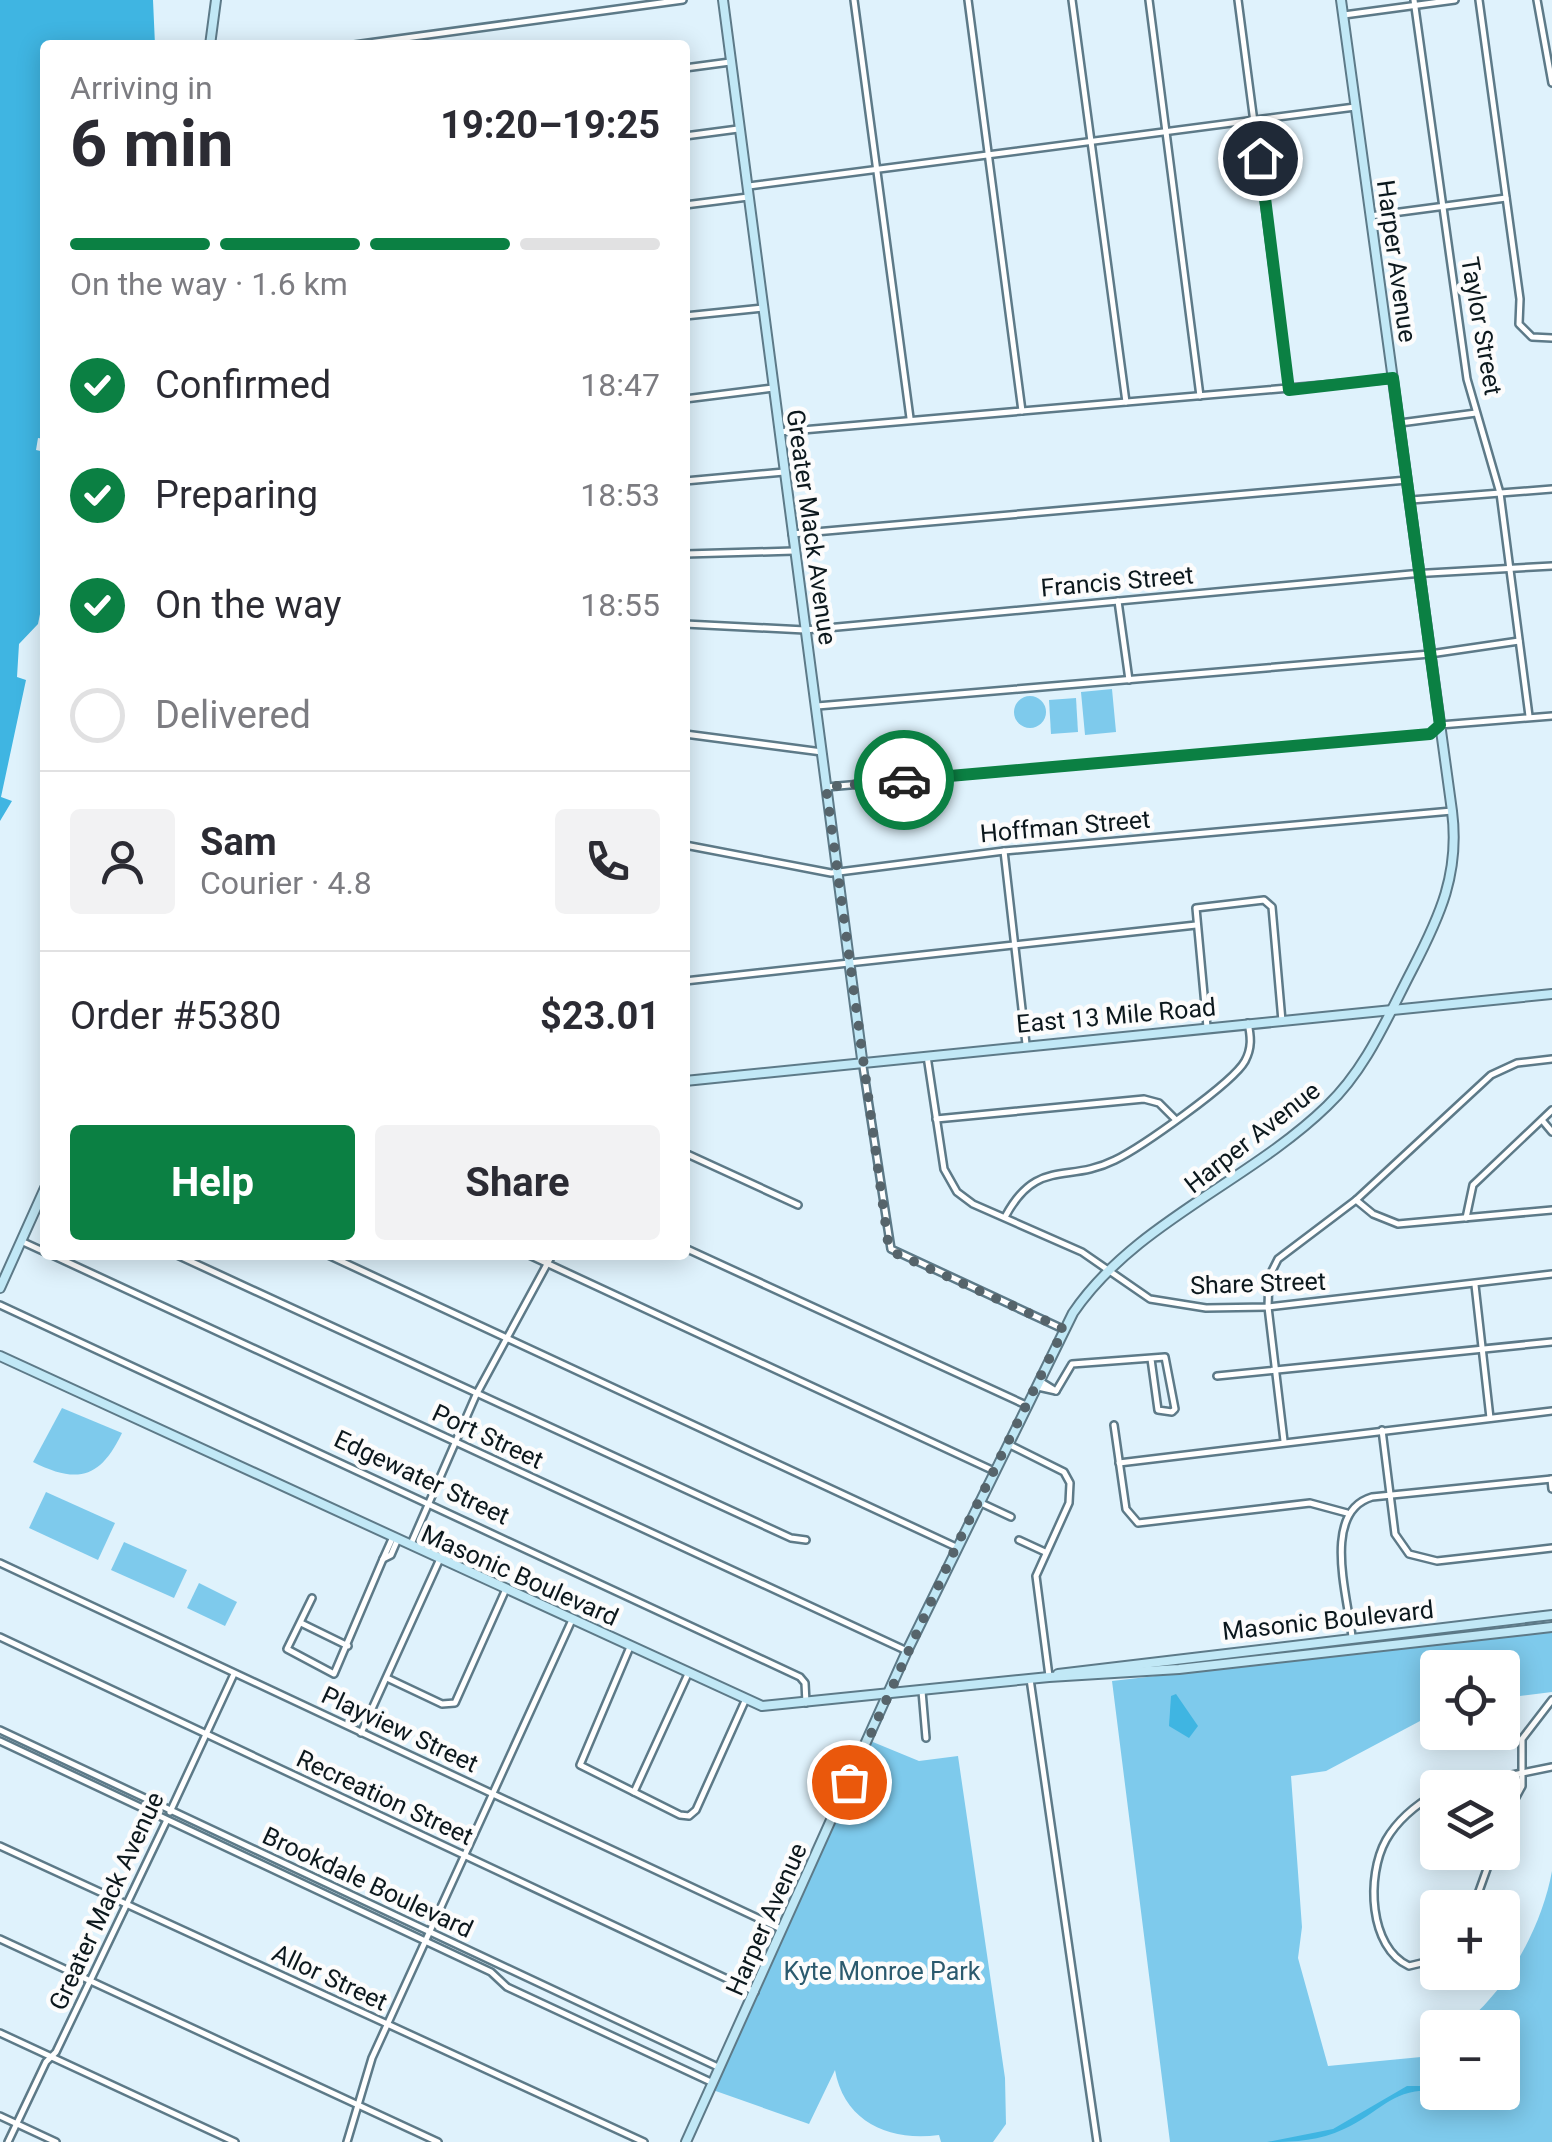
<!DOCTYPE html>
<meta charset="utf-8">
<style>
body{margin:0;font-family:Roboto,sans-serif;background:#f2f2f3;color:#2b2b33;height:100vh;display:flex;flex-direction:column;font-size:38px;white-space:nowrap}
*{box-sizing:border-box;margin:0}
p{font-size:32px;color:#7c7c81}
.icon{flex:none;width:55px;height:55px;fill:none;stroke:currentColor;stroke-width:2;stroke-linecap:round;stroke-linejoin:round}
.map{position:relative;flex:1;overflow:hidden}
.panel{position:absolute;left:40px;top:40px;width:650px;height:1220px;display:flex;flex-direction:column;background:#fff;border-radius:10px;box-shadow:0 5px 25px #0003}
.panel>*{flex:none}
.buttons{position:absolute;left:1420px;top:1650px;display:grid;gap:20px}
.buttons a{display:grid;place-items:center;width:100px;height:100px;border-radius:10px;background:#fff;box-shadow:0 5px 25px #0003;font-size:50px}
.pin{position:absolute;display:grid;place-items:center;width:85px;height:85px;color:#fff;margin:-42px;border:5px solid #fff;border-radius:50%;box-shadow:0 2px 10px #0007}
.courier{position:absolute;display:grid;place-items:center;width:100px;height:100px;margin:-50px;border:8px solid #0b8043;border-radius:50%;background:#fff;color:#222;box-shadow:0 2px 12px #0007}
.head em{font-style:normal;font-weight:700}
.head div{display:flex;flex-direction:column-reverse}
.head{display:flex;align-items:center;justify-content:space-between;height:170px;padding:0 30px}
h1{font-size:65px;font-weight:700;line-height:75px}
.bar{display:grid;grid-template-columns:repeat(4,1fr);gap:15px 10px;align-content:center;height:120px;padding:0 30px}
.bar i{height:12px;border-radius:8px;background:#e1e1e2}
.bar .active{background:#0b8043}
.bar p{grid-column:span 4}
.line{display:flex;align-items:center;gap:25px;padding:0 30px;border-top:2px solid #e1e1e2}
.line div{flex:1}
.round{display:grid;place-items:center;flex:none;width:105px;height:105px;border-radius:10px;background:#f2f2f3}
ol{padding:0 30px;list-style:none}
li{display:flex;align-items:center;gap:30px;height:110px}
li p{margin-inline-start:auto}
li .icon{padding:10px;border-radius:50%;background:#0b8043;color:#fff;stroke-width:4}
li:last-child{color:#7c7c81}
li i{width:55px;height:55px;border:5px solid #e1e1e2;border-radius:50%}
.primary-button{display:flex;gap:20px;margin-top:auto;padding:20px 30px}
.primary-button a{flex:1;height:115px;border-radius:10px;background:#0b8043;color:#fff;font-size:40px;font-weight:700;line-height:115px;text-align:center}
.primary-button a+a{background:#f2f2f3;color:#2b2b33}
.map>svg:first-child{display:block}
.green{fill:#7ecaec}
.water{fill:#3fb5e2}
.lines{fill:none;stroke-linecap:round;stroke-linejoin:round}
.street-casing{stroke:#5d7a88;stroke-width:10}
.secondary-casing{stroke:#5d7a88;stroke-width:12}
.street{stroke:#fff;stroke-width:5}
.secondary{stroke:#c1e8f6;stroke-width:8}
.done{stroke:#56646b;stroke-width:10;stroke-dasharray:0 18}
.route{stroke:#0b8043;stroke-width:12}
.labels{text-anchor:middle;stroke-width:9;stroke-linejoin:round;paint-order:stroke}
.street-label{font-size:25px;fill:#0c181d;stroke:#fcfcfc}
.park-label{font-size:25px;fill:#2b5a6e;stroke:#fcfcfc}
</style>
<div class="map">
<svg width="1552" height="2142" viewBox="0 0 1552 2142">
<rect width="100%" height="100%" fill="#dff2fc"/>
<g class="green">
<polygon points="1112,689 1116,732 1085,735 1081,692"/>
<circle cx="1030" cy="712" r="16"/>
<polygon points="1076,698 1078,732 1051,734 1049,700"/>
<path d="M 62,1408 L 122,1433 C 100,1479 77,1484 33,1462 Z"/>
<polygon points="46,1492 115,1523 98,1560 29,1528"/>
<polygon points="124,1542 187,1570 174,1598 111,1570"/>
<polygon points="199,1583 237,1602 225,1626 187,1608"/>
<path d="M 1552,1631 L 1552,1692 L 1503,1698 L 1502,1668 L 1438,1668 L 1437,1712 L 1326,1771 L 1291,1776 L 1302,1927 L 1298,1958 L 1328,2066 L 1421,2057 L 1437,2044 L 1438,2092 L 1502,2092 L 1502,2028 L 1460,2027 C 1506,1993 1542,1927 1552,1871 L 1552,2142 L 1170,2142 L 1112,1681 Z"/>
<path d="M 868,1740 L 919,1761 L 958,1756 L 1005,2078 L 1006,2124 L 993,2142 L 941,2142 L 939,2135 C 890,2142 844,2122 835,2070 L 809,2124 L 710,2089 Z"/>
</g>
<g class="water">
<polygon points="0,0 153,0 155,45 45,45 45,439 38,438 36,450 45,452 45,589 38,624 19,644 17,677 26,680 1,797 12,801 0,821"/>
<polygon points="1176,1694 1198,1726 1189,1738 1169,1726 1171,1696"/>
<path d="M 1407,2086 L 1437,2086 L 1437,2091 C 1392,2087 1382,2112 1344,2129 C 1318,2141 1295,2142 1267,2142 L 1333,2129 Z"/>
</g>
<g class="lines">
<defs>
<g id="street">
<polyline points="854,0 910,418"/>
<polyline points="968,0 1022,411"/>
<polyline points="1072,0 1126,402"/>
<polyline points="1149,0 1200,396"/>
<polyline points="1238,0 1289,389"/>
<polyline points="1414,0 1467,379 1500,493 1529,716"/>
<polyline points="1479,0 1520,299 1519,324 1532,337 1552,338"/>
<polyline points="1537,0 1552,83"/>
<polyline points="1344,15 1455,0"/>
<polyline points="354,45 683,0"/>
<polyline points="685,68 730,62"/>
<polyline points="685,136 738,129"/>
<polyline points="749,186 1355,107"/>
<polyline points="685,205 748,197"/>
<polyline points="1370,216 1506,198"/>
<polyline points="685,316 763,308"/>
<polyline points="685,399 773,388"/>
<polyline points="1400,423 1476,413"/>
<polyline points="779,432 1393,379"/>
<polyline points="685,481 784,472"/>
<polyline points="1411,500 1552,489"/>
<polyline points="792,534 1407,480"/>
<polyline points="685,554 794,551"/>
<polyline points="1118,601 1129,680"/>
<polyline points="685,624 805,630 1411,574 1552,566"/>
<polyline points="817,706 1430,654 1519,641"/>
<polyline points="685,734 822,752"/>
<polyline points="827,787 1430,734 1440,725 1552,716"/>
<polyline points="685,845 831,873 1004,851 1452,811"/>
<polyline points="1004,851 1026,1044"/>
<polyline points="685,981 1196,925"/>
<polyline points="1207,1027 1196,908 1264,900 1272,907 1282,1021"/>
<polyline points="927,1056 944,1169 957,1192 973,1204 1082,1252 1150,1299 1206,1308 1268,1307 1552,1274"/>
<polyline points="862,1060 891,1249 1063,1329"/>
<polyline points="936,1119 1144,1099 1159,1103 1175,1119"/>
<polyline points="1542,1120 1552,1132"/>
<polyline points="685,1153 798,1205"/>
<polyline points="1356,1200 1373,1214 1398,1224 1552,1210"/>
<path d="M 1005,1217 C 1037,1157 1067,1184 1115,1160 C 1140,1148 1233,1083 1245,1061 C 1252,1048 1251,1037 1248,1023"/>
<polyline points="1466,1218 1473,1185 1552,1110"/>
<polyline points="21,1241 45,1252"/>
<polyline points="685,1248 1026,1405"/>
<polyline points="52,1255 907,1651"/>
<polyline points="177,1255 791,1538 806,1540"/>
<polyline points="328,1255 956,1547"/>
<polyline points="529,1255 994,1471"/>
<polyline points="1475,1285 1490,1418"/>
<polyline points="0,1305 800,1677 805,1683 806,1703"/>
<polyline points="1217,1376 1552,1342"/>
<polyline points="1038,1387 1056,1391 1040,1381"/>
<polyline points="1056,1391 1072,1364 1165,1357 1175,1409 1172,1412 1158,1410 1151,1359"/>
<polyline points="1114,1425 1126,1509 1138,1523 1310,1503 1347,1513"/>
<polyline points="1382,1430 1395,1534 1409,1554 1437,1561 1552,1548"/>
<polyline points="1284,1441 1268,1307 1269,1277 1278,1259 1356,1200 1491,1075 1517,1063 1552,1059"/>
<polyline points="1010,1445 1064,1472 1070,1483 1069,1503 1036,1576 1049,1676"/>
<polyline points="1119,1463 1552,1411"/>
<polyline points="1551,1479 1552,1489"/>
<polyline points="979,1502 1011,1517"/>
<polyline points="392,1539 383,1559 391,1555 397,1541"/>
<polyline points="1019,1540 1045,1552"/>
<polyline points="411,1544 476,1395 552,1255"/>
<polyline points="0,1563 781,1929"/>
<polyline points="312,1598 287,1649 334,1674 383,1559"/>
<polyline points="301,1623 348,1646"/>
<polyline points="0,1637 755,1992"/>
<path d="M 1352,1637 C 1348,1597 1321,1512 1372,1497 L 1552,1479"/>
<polyline points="630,1647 580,1765 680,1815 689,1816 696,1810 745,1701"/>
<polyline points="387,1678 442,1704 455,1703 506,1589"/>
<polyline points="1030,1679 1097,2142"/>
<polyline points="922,1691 926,1738"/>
<polyline points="0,1730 720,2068"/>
<polyline points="361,1733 439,1561"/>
<polyline points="0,1741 491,1972 507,1987 713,2083"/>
<polyline points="1447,1788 1552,1767"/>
<polyline points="634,1792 688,1674"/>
<path d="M 1438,1792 C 1417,1804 1398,1819 1386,1840 C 1366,1876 1369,1948 1409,1966 L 1438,1959"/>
<polyline points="170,1812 234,1674"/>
<polyline points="1502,1823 1522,1786 1522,1739 1552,1700"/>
<polyline points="0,1846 644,2142"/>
<polyline points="1473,1908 1493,1852"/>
<polyline points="0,1939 438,2142"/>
<polyline points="0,2033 235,2142"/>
<polyline points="0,2116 56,2142"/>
<polyline points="8,2142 46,2062 56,2052 166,1822"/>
<polyline points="347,2142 372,2058 572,1620"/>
</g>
<g id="secondary">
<polyline points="723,0 862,1059"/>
<polyline points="210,45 216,0"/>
<polyline points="685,1081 1552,994"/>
<polyline points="0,1288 45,1188"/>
<polyline points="0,1356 762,1706 1049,1677 1179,1669 1552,1627"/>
<polyline points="1058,1674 1552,1615"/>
<path d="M 686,2142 L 907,1651 L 1073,1313 C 1134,1223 1250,1181 1327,1106 C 1366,1069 1387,1018 1412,970 C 1440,916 1460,873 1452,811 L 1341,0"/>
</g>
</defs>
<use href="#street" class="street-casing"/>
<use href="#secondary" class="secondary-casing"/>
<use href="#street" class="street"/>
<use href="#secondary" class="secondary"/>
</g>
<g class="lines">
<polyline class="done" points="849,1782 956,1547 1064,1329 895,1253 888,1242 826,787 904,780"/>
<polyline class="route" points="904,780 1430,734 1440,725 1393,378 1289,390 1260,158"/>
</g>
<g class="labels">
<g class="street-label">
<text transform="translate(1397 261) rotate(82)" y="9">Harper Avenue</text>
<text transform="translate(1482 326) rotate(80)" y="9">Taylor Street</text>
<text transform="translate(812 527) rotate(82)" y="9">Greater Mack Avenue</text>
<text transform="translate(1117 581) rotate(-5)" y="9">Francis Street</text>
<text transform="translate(1065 826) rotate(-5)" y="9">Hoffman Street</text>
<text transform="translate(1116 1015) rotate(-5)" y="9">East 13 Mile Road</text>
<text transform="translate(1252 1137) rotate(-38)" y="9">Harper Avenue</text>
<text transform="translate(1258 1283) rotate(-2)" y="9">Share Street</text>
<text transform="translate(488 1436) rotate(25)" y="9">Port Street</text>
<text transform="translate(422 1477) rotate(25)" y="9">Edgewater Street</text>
<text transform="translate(520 1575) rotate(24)" y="9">Masonic Boulevard</text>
<text transform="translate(1328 1620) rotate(-6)" y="9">Masonic Boulevard</text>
<text transform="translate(400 1729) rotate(25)" y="9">Playview Street</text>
<text transform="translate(385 1797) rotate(25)" y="9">Recreation Street</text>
<text transform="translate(368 1882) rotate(25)" y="9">Brookdale Boulevard</text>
<text transform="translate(106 1901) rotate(-65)" y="9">Greater Mack Avenue</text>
<text transform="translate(766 1919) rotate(-66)" y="9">Harper Avenue</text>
<text transform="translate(330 1977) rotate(25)" y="9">Allor Street</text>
</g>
<g class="park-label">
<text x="882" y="1980">Kyte Monroe Park</text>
</g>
</g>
</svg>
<div class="buttons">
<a><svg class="icon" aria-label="locate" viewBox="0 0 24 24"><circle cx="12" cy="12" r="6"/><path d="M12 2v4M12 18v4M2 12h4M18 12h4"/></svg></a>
<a><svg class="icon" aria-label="layers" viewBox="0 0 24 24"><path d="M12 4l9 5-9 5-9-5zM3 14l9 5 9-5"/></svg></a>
<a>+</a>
<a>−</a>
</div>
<div class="pin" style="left:849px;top:1782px;background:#ea580c"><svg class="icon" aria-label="bag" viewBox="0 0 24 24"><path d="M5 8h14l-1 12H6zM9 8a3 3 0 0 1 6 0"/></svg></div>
<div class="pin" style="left:1260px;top:158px;background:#1f2937"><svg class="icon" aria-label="home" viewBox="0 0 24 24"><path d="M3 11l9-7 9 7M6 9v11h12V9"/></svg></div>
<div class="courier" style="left:904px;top:780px"><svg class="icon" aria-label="car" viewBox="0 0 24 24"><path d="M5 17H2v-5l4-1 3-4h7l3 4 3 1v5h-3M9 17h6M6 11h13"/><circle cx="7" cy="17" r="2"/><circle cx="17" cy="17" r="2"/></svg></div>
<section class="panel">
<div class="head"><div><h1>6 min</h1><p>Arriving in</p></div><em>19:20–19:25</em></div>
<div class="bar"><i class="active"></i><i class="active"></i><i class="active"></i><i></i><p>On the way · 1.6 km</p></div>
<ol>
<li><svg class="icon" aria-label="check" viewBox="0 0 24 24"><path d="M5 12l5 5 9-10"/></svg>Confirmed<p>18:47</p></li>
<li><svg class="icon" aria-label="check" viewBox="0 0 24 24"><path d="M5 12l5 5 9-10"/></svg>Preparing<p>18:53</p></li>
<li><svg class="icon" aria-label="check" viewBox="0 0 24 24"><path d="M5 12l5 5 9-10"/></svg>On the way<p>18:55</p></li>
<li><i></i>Delivered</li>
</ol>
<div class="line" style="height:180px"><a class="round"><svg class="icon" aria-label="person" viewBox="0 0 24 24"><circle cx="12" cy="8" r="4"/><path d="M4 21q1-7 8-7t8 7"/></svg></a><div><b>Sam</b><p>Courier · 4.8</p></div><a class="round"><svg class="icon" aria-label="phone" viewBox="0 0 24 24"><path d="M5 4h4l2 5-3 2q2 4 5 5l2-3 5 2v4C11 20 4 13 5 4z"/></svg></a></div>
<div class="line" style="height:130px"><div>Order #5380</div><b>$23.01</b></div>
<div class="primary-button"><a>Help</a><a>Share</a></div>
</section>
</div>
